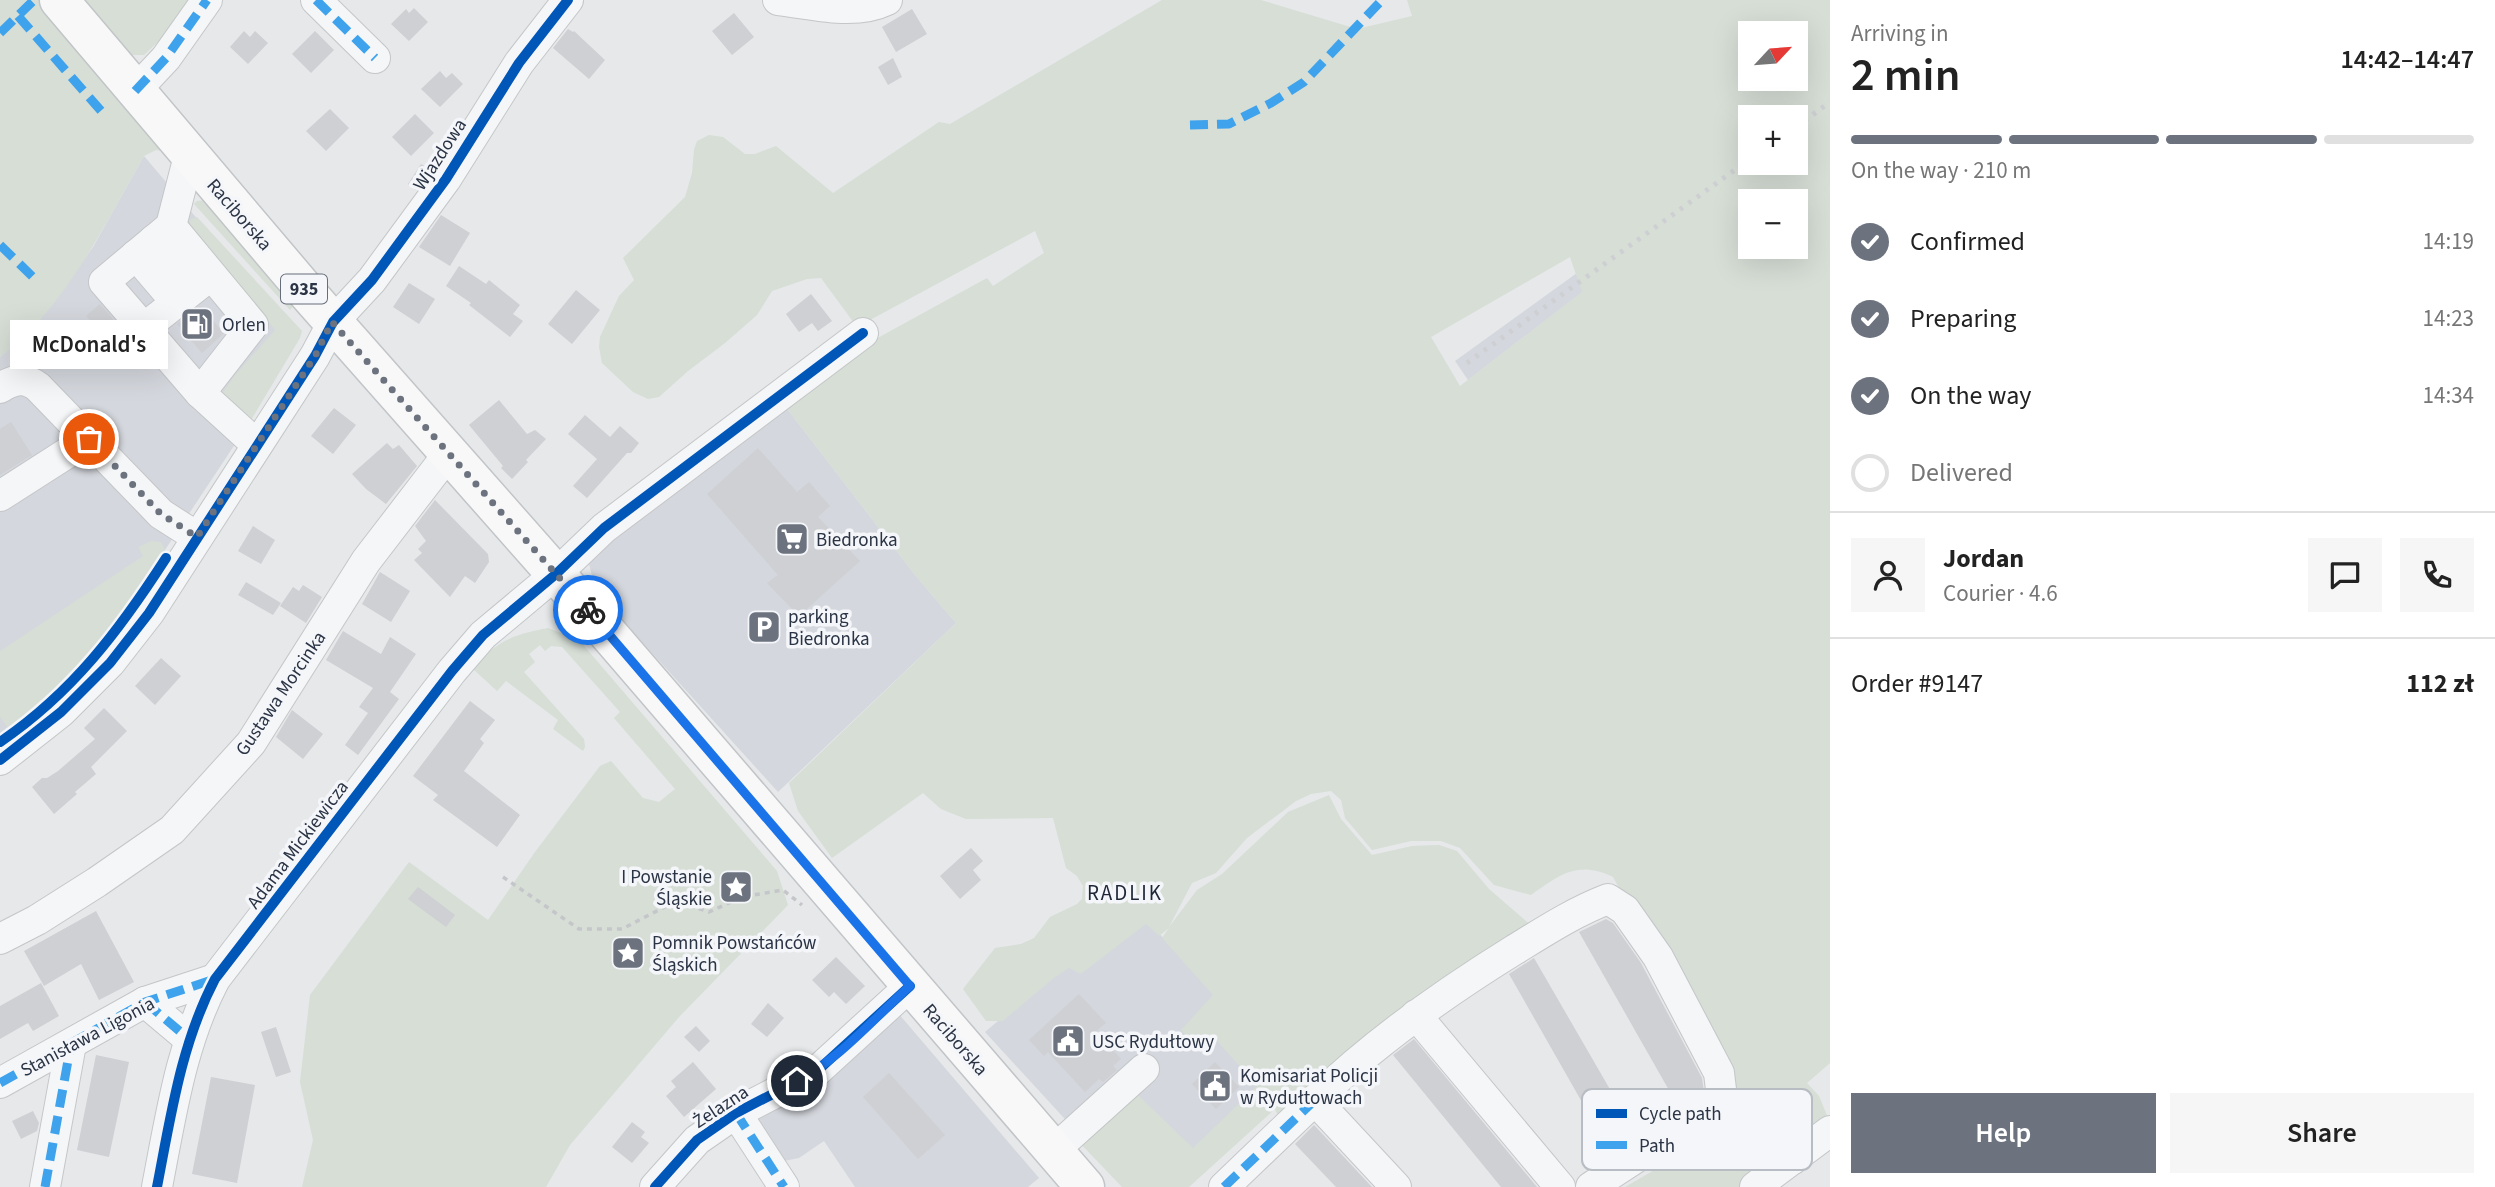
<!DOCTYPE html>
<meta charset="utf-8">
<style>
body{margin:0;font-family:"Source Sans 3",sans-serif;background:#f6f6f6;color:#222;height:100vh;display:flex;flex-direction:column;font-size:26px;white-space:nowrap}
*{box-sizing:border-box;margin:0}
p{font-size:23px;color:#767676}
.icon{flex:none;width:38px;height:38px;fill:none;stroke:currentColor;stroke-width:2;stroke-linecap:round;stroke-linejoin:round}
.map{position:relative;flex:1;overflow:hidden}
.details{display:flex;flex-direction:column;background:#fff;width:665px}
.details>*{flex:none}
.needle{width:46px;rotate:64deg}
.controls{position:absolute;left:1738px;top:21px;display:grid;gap:14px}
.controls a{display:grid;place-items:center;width:70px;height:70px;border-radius:0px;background:#fff;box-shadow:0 7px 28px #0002;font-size:35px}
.pin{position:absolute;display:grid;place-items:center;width:60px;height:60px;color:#fff;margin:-30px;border:4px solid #fff;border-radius:50%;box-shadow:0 2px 7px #0007}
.courier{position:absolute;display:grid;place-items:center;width:70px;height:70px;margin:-35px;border:5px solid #1a73e8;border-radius:50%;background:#fff;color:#222;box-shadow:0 2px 9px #0007}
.bubble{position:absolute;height:49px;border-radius:0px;background:#fff;box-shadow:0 7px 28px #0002;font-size:23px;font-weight:600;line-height:49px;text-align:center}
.summary em{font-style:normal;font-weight:600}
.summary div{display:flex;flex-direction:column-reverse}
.summary{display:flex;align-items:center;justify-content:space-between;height:119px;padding:0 21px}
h1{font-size:46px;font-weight:600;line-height:52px}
.bar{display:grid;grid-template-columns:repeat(4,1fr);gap:10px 7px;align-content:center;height:84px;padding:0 21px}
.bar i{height:9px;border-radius:5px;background:#e0e0e0}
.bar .active{background:#6c737f}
.bar p{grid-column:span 4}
.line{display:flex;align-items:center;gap:18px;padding:0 21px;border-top:2px solid #e0e0e0}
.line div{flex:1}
.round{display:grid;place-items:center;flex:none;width:74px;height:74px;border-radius:0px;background:#f6f6f6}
ol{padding:0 21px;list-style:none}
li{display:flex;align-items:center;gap:21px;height:77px}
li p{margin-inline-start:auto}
li .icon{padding:7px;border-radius:50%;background:#6c737f;color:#fff;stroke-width:4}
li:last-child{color:#767676}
li i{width:38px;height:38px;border:4px solid #e0e0e0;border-radius:50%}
.primary-button{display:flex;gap:14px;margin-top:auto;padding:14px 21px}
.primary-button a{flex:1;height:80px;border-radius:0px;background:#6c737f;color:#fff;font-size:28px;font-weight:600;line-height:80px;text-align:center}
.primary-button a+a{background:#f6f6f6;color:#222}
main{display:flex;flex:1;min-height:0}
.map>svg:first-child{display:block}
.built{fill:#d4d7dd}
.green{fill:#d6ded6;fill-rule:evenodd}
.building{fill:#ced0d3}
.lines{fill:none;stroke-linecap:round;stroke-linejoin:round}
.minor-casing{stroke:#c4c6c8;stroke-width:32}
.major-casing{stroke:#c2c5c8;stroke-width:41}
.path{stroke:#c5c6ca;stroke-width:3.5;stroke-dasharray:5 5;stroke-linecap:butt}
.minor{stroke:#f5f6f7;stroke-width:30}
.major{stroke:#f8f8f8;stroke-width:38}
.rail{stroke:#cecfd2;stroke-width:5;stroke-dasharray:3.5 7;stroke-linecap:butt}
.quiet{stroke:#3ea3ec;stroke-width:9;stroke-dasharray:18 9;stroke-linecap:butt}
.cycleway-casing{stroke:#f4f6f9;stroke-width:15}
.cycleway{stroke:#0057b8;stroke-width:10}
.done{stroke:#6c737f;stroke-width:7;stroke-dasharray:0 12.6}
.route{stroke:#1a73e8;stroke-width:9}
.labels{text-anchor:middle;stroke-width:7;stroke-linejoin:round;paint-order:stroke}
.shield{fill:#f4f6f9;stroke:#676e7b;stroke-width:2}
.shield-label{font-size:18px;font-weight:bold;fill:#2b3445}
.street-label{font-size:19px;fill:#2b3445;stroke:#f4f6f9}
.poi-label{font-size:19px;fill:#2b3445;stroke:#f4f6f9;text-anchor:start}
.neighbourhood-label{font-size:21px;letter-spacing:2px;fill:#1d2536;stroke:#f4f6f9}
.key{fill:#f4f6f9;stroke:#b8bcc3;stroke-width:2}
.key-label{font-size:19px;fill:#2b3445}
</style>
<main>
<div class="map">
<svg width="1830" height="1187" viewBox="0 0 1830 1187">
<rect width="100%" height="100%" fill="#e6e8ea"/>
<g class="built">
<polygon points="1750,148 1750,163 1468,380 1455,361"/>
<polygon points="144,156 288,326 251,420 110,633 64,684 10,731 0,736 0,357 30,330 54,302 93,247"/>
<polygon points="785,406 915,575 956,623 778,792 596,591 589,564 596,549"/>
<polygon points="1144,921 1152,926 1217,994 1196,1040 1218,1032 1263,1087 1190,1156 1086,1142 985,1032 1063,966"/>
<polygon points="898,1013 1039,1178 1028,1187 855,1187 824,1141 799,1158 784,1161 754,1116"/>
</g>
<g class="green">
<path d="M 0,0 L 58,0 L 189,156 L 156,150 L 144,156 C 106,222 63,312 0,357 Z"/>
<polygon points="83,0 191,0 165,35 144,55 130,55"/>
<path d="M 1162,0 L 1261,0 L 1357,29 L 1412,16 L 1407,0 L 1830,0 L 1830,1063 L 1807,1083 L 1819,1096 L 1828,1118 L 1793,1148 L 1732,1089 L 1613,877 C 1577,860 1560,875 1531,895 L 1494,885 L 1460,848 L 1441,841 L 1411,841 L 1372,850 L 1345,818 L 1341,800 L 1331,791 L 1311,794 L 1296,801 L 1247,838 L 1216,873 L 1192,883 L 1169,927 L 1197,890 L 1222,874 L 1288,812 L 1329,795 L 1341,819 L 1372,855 L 1412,846 L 1439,845 L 1457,851 L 1489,889 L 1534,928 L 1280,1120 L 1275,1109 L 1189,1187 L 1122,1187 L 1078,1141 L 1135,1092 L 1193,1148 L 1257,1086 L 1211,1034 L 1195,1045 L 1181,1030 L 1213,995 L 1162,938 L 1169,928 L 1159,936 L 1146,924 L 1081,974 L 1069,968 L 1054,978 L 1003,1021 L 986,1021 L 963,989 L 995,948 L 1021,944 L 1034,938 L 1050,917 L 1077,904 L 1082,899 L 1083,886 L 1077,876 L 1066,868 L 1053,818 L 966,819 L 941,809 L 923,793 L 832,858 L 798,811 L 789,783 L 956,623 L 915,575 L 785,406 L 874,340 L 987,278 L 993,286 L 1044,253 L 1035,231 L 857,327 L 821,278 L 807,279 L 772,291 L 757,315 L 725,343 L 688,371 L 659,397 L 648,399 L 633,392 L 602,363 L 599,347 L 600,337 L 619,296 L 634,280 L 623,258 L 685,197 L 692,173 L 694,150 L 697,141 L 709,135 L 723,137 L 745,154 L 755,154 L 776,146 L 833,193 L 939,122 L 950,124 ZM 1750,33 L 1796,33 L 1796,79 L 1750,79 ZM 1750,117 L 1796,117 L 1796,163 L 1750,163 ZM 1750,201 L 1796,201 L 1796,247 L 1750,247 ZM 1570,257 L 1582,292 L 1460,386 L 1431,337 Z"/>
<polygon points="206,200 295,304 290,310 194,204 197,201"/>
<polygon points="197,217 302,331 300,338 251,420 224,400 222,393 236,374 275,330 192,229 189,220"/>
<polygon points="151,541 161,542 165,550 110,633 64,684 10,731 0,717 0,651 143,556 138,547"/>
<path d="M 548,628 L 579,640 L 777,871 L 788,905 L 679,1017 L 570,1145 L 546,1187 L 302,1187 L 313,1140 L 300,1082 L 310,995 L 409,862 L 488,920 L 535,852 L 600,766 L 611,761 L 643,798 L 659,802 L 675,789 L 614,718 L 620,712 L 562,647 L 551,646 L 545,651 L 540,645 L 529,654 L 535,662 L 524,672 L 584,739 L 585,747 L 583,751 L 553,729 L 558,720 L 506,681 L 497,691 L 472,668 C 498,641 511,635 548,628 Z"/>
<polygon points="1738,1122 1767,1146 1769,1162 1740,1187 1625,1187"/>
</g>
<g class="building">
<polygon points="414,8 428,22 409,41 391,24 406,9 409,13"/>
<polygon points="912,9 927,34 896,52 882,27"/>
<polygon points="734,13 754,37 732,55 712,31"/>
<polygon points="568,29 573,32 574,31 605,60 589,79 553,48"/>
<polygon points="244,31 250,37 255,31 268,43 248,64 230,47"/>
<polygon points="315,31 334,50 311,73 292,54"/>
<polygon points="893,58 902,77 888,85 878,67"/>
<polygon points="440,71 446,78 452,73 463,84 440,107 421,89"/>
<polygon points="330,109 349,128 326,151 306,131"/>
<polygon points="415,114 434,133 411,156 392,137"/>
<polygon points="421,164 431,170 416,190 408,184"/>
<polygon points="441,215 470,233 450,266 419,247"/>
<polygon points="459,266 486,284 489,280 520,305 513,314 523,321 510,337 469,305 471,303 446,286"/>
<polygon points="409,283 435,299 419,324 393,307"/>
<polygon points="576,290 600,310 572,344 548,324"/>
<polygon points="811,294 832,321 818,331 812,323 799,332 786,314"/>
<polygon points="100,304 126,334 113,345 110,341 105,345 89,327 93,323 86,316"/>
<polygon points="200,306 224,333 202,353 177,324"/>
<polygon points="499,400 527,434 535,430 546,439 526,460 528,462 512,479 501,468 503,466 469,425"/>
<polygon points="334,408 356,425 333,454 311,436"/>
<polygon points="585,415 610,437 620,426 639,443 631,453 627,453 587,498 573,486 597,459 568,434"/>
<polygon points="11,422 32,455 0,475 0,429"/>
<polygon points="387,443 393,449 399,445 417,466 386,504 366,489 352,474"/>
<polygon points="758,448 797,492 809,482 830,506 818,517 860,561 799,616 767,583 778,575 707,494"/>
<polygon points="435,500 488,554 489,562 475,583 465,576 450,597 414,560 422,553 418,549 426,541 415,526"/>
<polygon points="253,526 275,540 261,564 238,551"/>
<polygon points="380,572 410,591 391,622 362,604"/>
<polygon points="246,582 281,603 273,615 238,595"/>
<polygon points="303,585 322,597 306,623 280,606 293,587 299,591"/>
<polygon points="343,631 381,654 390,637 416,654 390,692 399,699 358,755 345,745 368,713 359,707 373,688 326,660"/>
<polygon points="161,658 181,676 155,705 135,686"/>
<polygon points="470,701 495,720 480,739 484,743 464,771 520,815 497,847 433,800 438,795 413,776"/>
<polygon points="104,708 127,731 91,767 96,774 75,792 77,794 54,814 32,787 42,778 47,778 58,771 95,739 84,728"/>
<polygon points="292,710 323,734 303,759 276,737"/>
<polygon points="971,848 983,861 973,870 981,880 960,899 940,876"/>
<polygon points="418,887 455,915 446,927 408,899"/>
<polygon points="96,911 134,982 99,1000 81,964 44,986 24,951"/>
<polygon points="1606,919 1613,923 1641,963 1702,1078 1704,1092 1678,1106 1579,932"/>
<polygon points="836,957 865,986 846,1004 834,992 829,997 812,980"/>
<polygon points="1534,958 1637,1136 1611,1153 1509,974"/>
<polygon points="41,983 59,1016 33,1031 28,1023 0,1039 0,1006"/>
<polygon points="1079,994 1106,1023 1096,1031 1121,1059 1113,1066 1117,1070 1103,1082 1099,1079 1085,1092 1048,1052 1044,1056 1029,1040"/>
<polygon points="768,1003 784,1018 767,1037 751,1024"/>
<polygon points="696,1026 710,1041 699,1052 684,1037"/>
<polygon points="276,1027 291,1072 276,1077 261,1032"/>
<polygon points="1414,1039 1537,1187 1501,1187 1393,1055"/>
<polygon points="96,1055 129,1062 109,1157 77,1150"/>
<polygon points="693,1062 716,1089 684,1117 666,1096 676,1087 671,1081"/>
<polygon points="1215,1062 1239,1087 1216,1109 1192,1084"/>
<polygon points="889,1073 945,1135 918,1159 863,1097"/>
<polygon points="211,1077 255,1085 237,1183 192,1174"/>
<polygon points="33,1111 39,1123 37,1131 21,1139 12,1121"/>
<polygon points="632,1122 645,1132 641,1137 649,1143 632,1163 612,1147"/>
<polygon points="1314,1125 1372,1187 1336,1187 1295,1144"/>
</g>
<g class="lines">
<defs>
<g id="minor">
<polyline points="316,0 375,58"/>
<path d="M 778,0 C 814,4 854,16 887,0"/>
<polyline points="135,91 166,58 207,0"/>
<polyline points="189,156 171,226 253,325 200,393 257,445"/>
<polyline points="171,226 104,282 200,393"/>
<polyline points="154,240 193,289"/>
<polyline points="136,255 176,302"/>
<polyline points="144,328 210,276"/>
<path d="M 0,388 C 14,379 25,377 38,387 L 161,514 L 197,537"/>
<polyline points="0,496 89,439"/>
<polyline points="0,760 61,712 110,663 149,613 315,356 333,322 372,280 446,179 519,63 568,0"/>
<polyline points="0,939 37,920 97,882 172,830 251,743 366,561 449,453"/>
<polyline points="145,1002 189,1039"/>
<polyline points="1416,1015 1560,1187"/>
<polyline points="0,1083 145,1002 215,979"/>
<polyline points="736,1113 784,1187"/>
<polyline points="1053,1151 1144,1069"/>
<polyline points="45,1187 71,1044"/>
<path d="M 157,1187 C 171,1115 181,1044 215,979 L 452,671 L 483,635 L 556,574 L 604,528 L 863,333"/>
<polyline points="655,1187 697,1140 736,1113 817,1071 910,986"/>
<polyline points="1224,1187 1315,1100"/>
<path d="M 1396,1187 L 1315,1100 C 1375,1042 1443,994 1514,950 C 1545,931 1574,912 1608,899 L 1625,910 L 1658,957 L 1719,1073 L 1723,1106"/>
<polyline points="1591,1187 1703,1114 1723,1106 1739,1111 1793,1159"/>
<polyline points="1755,1187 1830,1131"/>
</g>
<polyline id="major" points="59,0 311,297 599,623 1085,1187"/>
</defs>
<use href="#minor" class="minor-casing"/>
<use href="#major" class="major-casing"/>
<polyline class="path" points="503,877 579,929 622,929 676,901 709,912 742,897 783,890 802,905"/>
<use href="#minor" class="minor"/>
<use href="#major" class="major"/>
<g class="rail">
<polyline points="1796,127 1830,102"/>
<polyline points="1467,363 1750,159"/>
</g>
<g class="quiet">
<polyline points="316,0 375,58"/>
<polyline points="18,16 102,112"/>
<polyline points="0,33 34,0"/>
<polyline points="135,91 166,58 207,0"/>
<polyline points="1190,125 1229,124 1271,103 1304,82 1382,0"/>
<polyline points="0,245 38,282"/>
<polyline points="145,1002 189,1039"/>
<polyline points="0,1083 145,1002 215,979"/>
<polyline points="736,1113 784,1187"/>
<polyline points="45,1187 71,1044"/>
<polyline points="1224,1187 1315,1100"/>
</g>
<defs>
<g id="cycleway">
<path d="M 0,742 C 72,693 119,631 166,558"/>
<polyline points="0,760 61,712 110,663 149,613 315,356 333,322 372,280 446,179 519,63 568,0"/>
<path d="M 157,1187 C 171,1115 181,1044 215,979 L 452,671 L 483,635 L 556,574 L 604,528 L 863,333"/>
<polyline points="655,1187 697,1140 736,1113 817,1071 910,986"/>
</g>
</defs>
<use href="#cycleway" class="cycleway-casing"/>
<use href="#cycleway" class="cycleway"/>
</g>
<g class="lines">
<polyline class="done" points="89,439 161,514 197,537 315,356 332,322 588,610"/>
<path class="route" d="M 588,610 L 910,986 C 873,1019 841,1058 797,1081"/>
</g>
<defs>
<symbol id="fuel-square" viewBox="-11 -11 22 22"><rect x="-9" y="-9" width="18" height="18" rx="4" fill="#6c737f" stroke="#f4f6f9"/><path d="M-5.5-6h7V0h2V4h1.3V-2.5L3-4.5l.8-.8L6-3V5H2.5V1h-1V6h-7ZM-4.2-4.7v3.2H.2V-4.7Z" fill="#fff"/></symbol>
<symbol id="supermarket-square" viewBox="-11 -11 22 22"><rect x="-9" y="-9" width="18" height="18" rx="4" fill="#6c737f" stroke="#f4f6f9"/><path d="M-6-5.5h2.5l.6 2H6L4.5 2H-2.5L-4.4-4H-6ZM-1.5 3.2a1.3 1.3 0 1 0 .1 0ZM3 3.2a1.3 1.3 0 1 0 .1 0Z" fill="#fff"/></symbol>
<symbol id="parking-square" viewBox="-11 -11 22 22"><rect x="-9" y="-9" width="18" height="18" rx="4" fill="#6c737f" stroke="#f4f6f9"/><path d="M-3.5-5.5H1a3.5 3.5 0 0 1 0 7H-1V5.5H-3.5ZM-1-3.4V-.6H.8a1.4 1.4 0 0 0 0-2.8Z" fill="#fff"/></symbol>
<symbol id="sight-square" viewBox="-11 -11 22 22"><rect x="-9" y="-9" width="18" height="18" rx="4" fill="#6c737f" stroke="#f4f6f9"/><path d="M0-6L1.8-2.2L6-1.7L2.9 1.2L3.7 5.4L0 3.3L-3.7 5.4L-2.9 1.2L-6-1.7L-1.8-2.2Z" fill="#fff"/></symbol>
<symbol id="civic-square" viewBox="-11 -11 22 22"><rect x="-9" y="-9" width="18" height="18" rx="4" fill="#6c737f" stroke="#f4f6f9"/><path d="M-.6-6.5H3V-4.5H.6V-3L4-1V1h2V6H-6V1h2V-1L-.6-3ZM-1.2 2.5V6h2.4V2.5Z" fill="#fff"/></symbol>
</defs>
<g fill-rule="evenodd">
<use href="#fuel-square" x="178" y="305" width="38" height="38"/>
<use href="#supermarket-square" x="773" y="520" width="38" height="38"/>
<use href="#parking-square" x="745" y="608" width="38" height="38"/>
<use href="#sight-square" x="717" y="868" width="38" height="38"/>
<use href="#sight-square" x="609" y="934" width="38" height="38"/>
<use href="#civic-square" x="1049" y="1022" width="38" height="38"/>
<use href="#civic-square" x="1196" y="1067" width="38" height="38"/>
</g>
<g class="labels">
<rect class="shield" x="281" y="274.5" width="46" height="29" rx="5"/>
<g class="shield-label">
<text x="304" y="295">935</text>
</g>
<g class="street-label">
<text transform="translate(439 154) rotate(-57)" y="7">Wjazdowa</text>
<text transform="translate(240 214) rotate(49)" y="7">Raciborska</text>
<text transform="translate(280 693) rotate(-56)" y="7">Gustawa Morcinka</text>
<text transform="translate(297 844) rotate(-53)" y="7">Adama Mickiewicza</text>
<text transform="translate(87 1036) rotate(-28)" y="7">Stanisława Ligonia</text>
<text transform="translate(956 1039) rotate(49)" y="7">Raciborska</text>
<text transform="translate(720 1106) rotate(-33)" y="7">Żelazna</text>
</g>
<g class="poi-label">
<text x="222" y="331">Orlen</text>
<text x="816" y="546">Biedronka</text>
<text x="788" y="623">parking<tspan x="788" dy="22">Biedronka</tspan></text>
<text x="712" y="883" text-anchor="end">I Powstanie<tspan x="712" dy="22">Śląskie</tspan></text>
<text x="652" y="949">Pomnik Powstańców<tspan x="652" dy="22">Śląskich</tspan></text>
<text x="1092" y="1048">USC Rydułtowy</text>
<text x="1240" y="1082">Komisariat Policji<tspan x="1240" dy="22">w Rydułtowach</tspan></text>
</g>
<g class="neighbourhood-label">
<text x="1125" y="900">RADLIK</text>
</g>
</g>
<rect x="1582" y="1089" width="230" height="81" rx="10" class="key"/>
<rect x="1596" y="1109" width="31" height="9" fill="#0057b8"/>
<rect x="1596" y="1141" width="31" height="8" fill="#3ea3ec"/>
<g class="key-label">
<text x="1639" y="1120">Cycle path</text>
<text x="1639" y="1152">Path</text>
</g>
</svg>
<div class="controls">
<a><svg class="needle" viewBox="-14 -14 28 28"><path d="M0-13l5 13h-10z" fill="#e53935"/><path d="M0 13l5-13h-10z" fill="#767676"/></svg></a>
<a>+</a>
<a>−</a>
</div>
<div class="pin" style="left:89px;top:439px;background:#ea580c"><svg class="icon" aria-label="bag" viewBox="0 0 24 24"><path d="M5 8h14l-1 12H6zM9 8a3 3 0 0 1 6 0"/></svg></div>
<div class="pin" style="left:797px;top:1081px;background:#1f2937"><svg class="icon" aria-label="home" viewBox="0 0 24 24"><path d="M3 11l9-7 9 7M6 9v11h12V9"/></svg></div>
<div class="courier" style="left:588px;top:610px"><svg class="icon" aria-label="bike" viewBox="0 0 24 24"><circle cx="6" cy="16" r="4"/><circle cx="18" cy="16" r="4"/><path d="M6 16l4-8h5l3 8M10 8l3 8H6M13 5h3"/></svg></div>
<div class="bubble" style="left:10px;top:320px;width:158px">McDonald's</div>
</div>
<section class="details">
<div class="summary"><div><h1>2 min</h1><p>Arriving in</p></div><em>14:42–14:47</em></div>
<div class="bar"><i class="active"></i><i class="active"></i><i class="active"></i><i></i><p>On the way · 210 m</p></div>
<ol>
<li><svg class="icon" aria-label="check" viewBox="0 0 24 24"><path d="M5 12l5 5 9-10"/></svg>Confirmed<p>14:19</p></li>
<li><svg class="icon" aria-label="check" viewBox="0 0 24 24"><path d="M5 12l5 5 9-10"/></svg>Preparing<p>14:23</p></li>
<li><svg class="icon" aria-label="check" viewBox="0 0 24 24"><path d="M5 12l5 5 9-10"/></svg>On the way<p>14:34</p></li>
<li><i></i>Delivered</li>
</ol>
<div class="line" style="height:126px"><a class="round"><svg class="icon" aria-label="person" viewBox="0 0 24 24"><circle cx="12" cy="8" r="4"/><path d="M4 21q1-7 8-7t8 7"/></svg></a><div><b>Jordan</b><p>Courier · 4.6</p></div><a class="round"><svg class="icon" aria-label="chat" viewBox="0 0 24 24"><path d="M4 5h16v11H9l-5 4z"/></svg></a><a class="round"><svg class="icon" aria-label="phone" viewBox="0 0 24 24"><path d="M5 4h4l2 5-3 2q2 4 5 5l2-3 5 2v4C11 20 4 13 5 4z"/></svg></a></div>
<div class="line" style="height:91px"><div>Order #9147</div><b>112 zł</b></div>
<div class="primary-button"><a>Help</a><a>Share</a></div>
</section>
</main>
